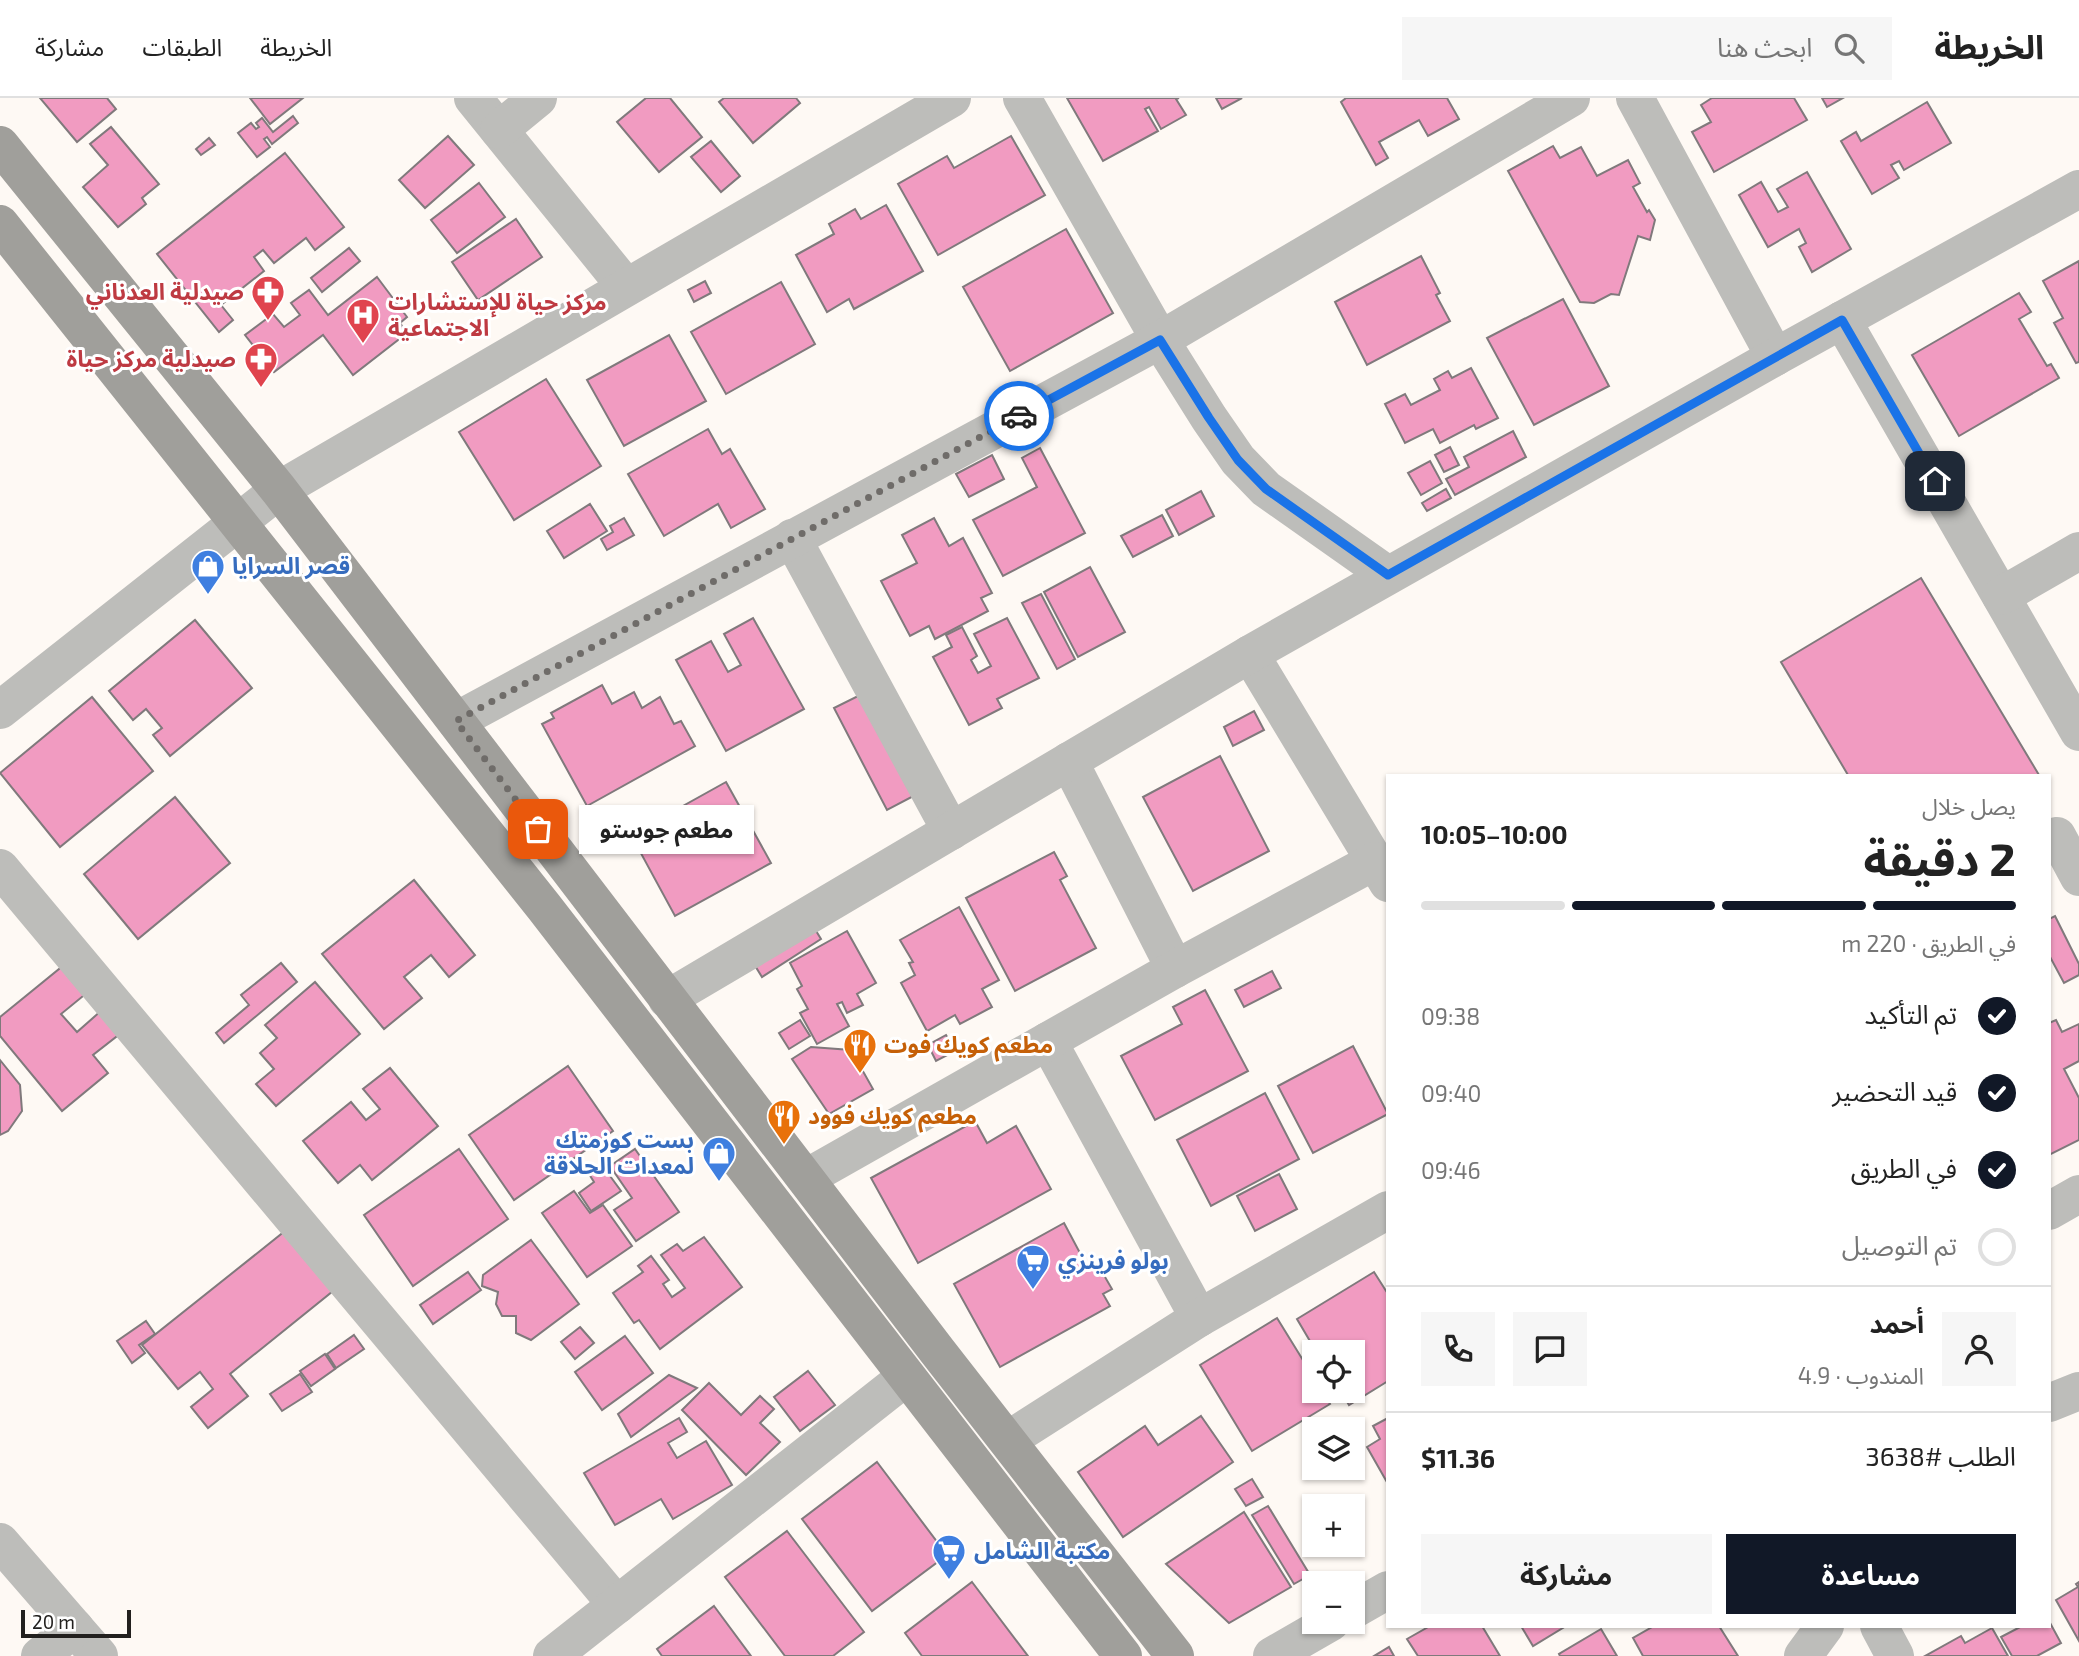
<!DOCTYPE html>
<html lang="ar">
<meta charset="utf-8">
<style>
body{margin:0;font-family:"Exo 2","Noto Sans Arabic",sans-serif;background:#f6f6f6;color:#222;direction:rtl;height:100vh;display:flex;flex-direction:column;font-size:26px;white-space:nowrap}
*{box-sizing:border-box;margin:0}
p{font-size:23px;color:#767676}
.icon{flex:none;width:38px;height:38px;fill:none;stroke:currentColor;stroke-width:2;stroke-linecap:round;stroke-linejoin:round}
.map{position:relative;flex:1;overflow:hidden;direction:ltr}
.panel{position:absolute;left:1386px;top:676px;width:665px;height:854px;display:flex;flex-direction:column;background:#fff;border-radius:0px;box-shadow:0 2px 5px #0004;direction:rtl}
.panel>*{flex:none}
.buttons{position:absolute;left:1302px;top:1242px;display:grid;gap:14px}
.buttons a{display:grid;place-items:center;width:63px;height:63px;border-radius:0px;background:#fff;box-shadow:0 2px 5px #0004;font-size:35px}
.scale{position:absolute;left:21px;bottom:18px;width:110px;box-sizing:border-box;padding-left:7px;border:4px solid #22201e;border-top:0;font-size:19px;line-height:24px;white-space:nowrap;color:#22201e;-webkit-text-stroke:5px #fff;paint-order:stroke}
.pin{position:absolute;display:grid;place-items:center;width:60px;height:60px;color:#fff;margin:-30px;border-radius:14px;box-shadow:0 4px 10px #0006}
.courier{position:absolute;display:grid;place-items:center;width:70px;height:70px;margin:-35px;border:5px solid #1a73e8;border-radius:50%;background:#fff;color:#222;box-shadow:0 2px 9px #0007}
.bubble{position:absolute;height:49px;border-radius:0px;background:#fff;box-shadow:0 2px 5px #0004;font-size:23px;font-weight:700;line-height:49px;text-align:center;direction:rtl}
.summary em{font-style:normal;font-weight:700}
.summary div{display:flex;flex-direction:column-reverse}
.summary{display:flex;align-items:center;justify-content:space-between;height:119px;padding:0 35px}
h1{font-size:46px;font-weight:700;line-height:52px}
.bar{display:grid;grid-template-columns:repeat(4,1fr);gap:10px 7px;align-content:center;height:84px;padding:0 35px}
.bar i{height:9px;border-radius:5px;background:#e0e0e0}
.bar .active{background:#111827}
.bar p{grid-column:span 4}
.line{display:flex;align-items:center;gap:18px;padding:0 35px;border-top:2px solid #e0e0e0}
.line div{flex:1}
.round{display:grid;place-items:center;flex:none;width:74px;height:74px;border-radius:0px;background:#f6f6f6}
ol{padding:0 35px;list-style:none}
li{display:flex;align-items:center;gap:21px;height:77px}
li p{margin-inline-start:auto}
li .icon{padding:7px;border-radius:50%;background:#111827;color:#fff;stroke-width:4}
li:last-child{color:#767676}
li i{width:38px;height:38px;border:4px solid #e0e0e0;border-radius:50%}
.cta{display:flex;gap:14px;margin-top:auto;padding:14px 35px}
.cta a{flex:1;height:80px;border-radius:0px;background:#111827;color:#fff;font-size:28px;font-weight:700;line-height:80px;text-align:center}
.cta a+a{background:#f6f6f6;color:#222}
header{display:flex;align-items:center;gap:42px;box-sizing:border-box;height:98px;padding:0 35px;background:#fff;border-bottom:2px solid #e0e0e0}
header strong{font-size:33px}
nav{display:flex;gap:38px;margin-inline-start:auto;font-size:24px}
.search{width:490px;height:63px;background:#f6f6f6;display:flex;align-items:center;gap:18px;box-sizing:border-box;padding:0 24px;border-radius:0px;color:#767676;font-size:26px}
.map>svg:first-child{display:block}
.building{fill:#f19bc1;stroke:#80797c;stroke-width:2}
.lines{fill:none;stroke-linecap:round;stroke-linejoin:round}
.street{stroke:#bdbdba;stroke-width:38}
.secondary{stroke:#a09f9b;stroke-width:38}
.done{stroke:#6f6c69;stroke-width:7;stroke-dasharray:0 12.6}
.route{stroke:#1a73e8;stroke-width:9}
.labels{text-anchor:middle;stroke-width:6;stroke-linejoin:round;paint-order:stroke}
.health-label{font-size:23px;font-weight:bold;fill:#be3a42;stroke:#fff;text-anchor:end}
.shop-label{font-size:23px;font-weight:bold;fill:#366cbe;stroke:#fff;text-anchor:start}
.food-label{font-size:23px;font-weight:bold;fill:#c56008;stroke:#fff;text-anchor:start}
</style>
<header>
<strong>الخريطة</strong>
<div class="search"><svg class="icon" aria-label="search" viewBox="0 0 24 24"><circle cx="10" cy="10" r="6"/><path d="M15 15l6 6"/></svg>ابحث هنا</div>
<nav><a>الخريطة</a><a>الطبقات</a><a>مشاركة</a></nav>
</header>
<div class="map">
<svg width="2079" height="1558" viewBox="0 0 2079 1558">
<rect width="100%" height="100%" fill="#fef9f4"/>
<g class="building">
<polygon points="40,0 107,0 116,11 77,44"/>
<polygon points="250,0 303,0 270,26"/>
<polygon points="646,0 670,0 702,39 659,74 617,24"/>
<polygon points="724,0 796,0 800,5 753,45 719,4"/>
<polygon points="1067,0 1179,0 1176,1 1186,17 1161,31 1149,9 1145,11 1158,33 1103,63"/>
<polygon points="1216,0 1242,0 1222,11"/>
<polygon points="1346,0 1447,0 1459,21 1428,38 1419,22 1379,44 1388,60 1376,67 1341,4"/>
<polygon points="1712,0 1794,0 1807,22 1714,74 1692,34 1711,24 1701,7"/>
<polygon points="1822,0 1843,0 1827,9"/>
<polygon points="1927,4 1951,45 1904,72 1899,63 1891,67 1899,80 1872,96 1841,43 1856,34 1861,43"/>
<polygon points="293,18 298,25 272,46 267,39 264,41 270,49 257,59 238,35 251,25 256,31 259,29 256,25 262,20 273,34"/>
<polygon points="111,29 159,86 142,100 146,106 118,129 83,89 108,67 90,46"/>
<polygon points="448,38 474,67 425,110 399,82"/>
<polygon points="1011,38 1045,97 938,157 898,86 947,58 954,70"/>
<polygon points="209,40 215,47 201,57 196,51"/>
<polygon points="711,43 740,78 721,94 691,59"/>
<polygon points="1553,48 1560,60 1581,49 1597,78 1628,62 1640,85 1633,89 1647,114 1649,112 1655,122 1650,142 1638,138 1619,197 1611,196 1594,205 1580,204 1508,73"/>
<polygon points="285,55 344,129 315,152 306,140 274,165 263,152 254,159 264,173 221,207 233,222 219,234 157,156"/>
<polygon points="1807,74 1851,151 1812,174 1799,149 1806,145 1799,131 1768,149 1739,97 1761,84 1778,114 1788,109 1777,91"/>
<polygon points="479,85 505,119 457,155 431,122"/>
<polygon points="886,107 923,173 854,211 849,201 827,214 796,157 834,136 829,126 855,111 861,121"/>
<polygon points="516,121 542,159 478,202 452,164"/>
<polygon points="1066,131 1113,215 1010,273 963,189"/>
<polygon points="349,150 360,163 322,194 311,180"/>
<polygon points="1421,158 1440,195 1436,197 1450,223 1367,267 1335,204"/>
<polygon points="2079,163 2079,264 2076,265 2054,225 2063,220 2043,183"/>
<polygon points="377,179 407,219 400,225 407,235 353,277 323,237 274,274 245,237 273,216 284,229 300,217 291,205 309,192 328,217"/>
<polygon points="705,183 711,195 694,204 688,192"/>
<polygon points="781,184 815,246 726,296 691,234"/>
<polygon points="2019,195 2031,214 2019,221 2047,268 2051,266 2059,280 1959,338 1912,257"/>
<polygon points="1563,201 1609,288 1534,327 1487,240"/>
<polygon points="669,237 706,303 624,348 587,282"/>
<polygon points="1471,270 1498,320 1476,331 1474,327 1440,345 1433,331 1405,345 1385,306 1405,296 1411,307 1440,292 1434,281 1448,273 1452,280"/>
<polygon points="546,281 601,368 514,422 459,334"/>
<polygon points="708,331 722,356 730,351 765,411 731,430 718,406 664,438 628,376"/>
<polygon points="1513,333 1526,359 1455,397 1446,381 1469,369 1464,359"/>
<polygon points="1450,349 1459,367 1444,374 1435,357"/>
<polygon points="1040,350 1085,435 1003,478 973,422 1037,389 1022,360"/>
<polygon points="992,357 1004,381 969,399 956,376"/>
<polygon points="1430,363 1442,385 1421,397 1408,375"/>
<polygon points="1446,391 1451,400 1427,413 1422,405"/>
<polygon points="1201,393 1214,418 1179,437 1166,412"/>
<polygon points="590,406 607,433 564,460 547,433"/>
<polygon points="1162,417 1173,438 1133,459 1121,438"/>
<polygon points="624,420 634,437 607,452 601,441 613,434 610,428"/>
<polygon points="934,420 949,448 963,440 992,495 981,500 988,513 935,541 929,528 910,538 881,483 917,465 902,437"/>
<polygon points="1090,469 1125,534 1078,559 1044,494"/>
<polygon points="1921,480 2039,677 1848,677 1781,564"/>
<polygon points="1041,496 1075,561 1057,571 1022,505"/>
<polygon points="753,520 804,611 726,653 676,562 711,543 728,574 741,567 724,536"/>
<polygon points="1007,520 1039,580 997,601 1002,610 969,627 933,559 952,549 946,537 962,529 977,558 971,562 978,575 991,568 974,536"/>
<polygon points="195,522 252,590 170,658 153,637 162,630 146,611 133,622 109,593"/>
<polygon points="602,587 612,606 634,594 642,610 660,599 674,626 681,623 695,648 587,708 542,626 554,620 551,615"/>
<polygon points="870,592 923,693 887,712 834,610"/>
<polygon points="92,599 153,673 60,749 0,675"/>
<polygon points="1254,613 1264,632 1233,648 1224,629"/>
<polygon points="1220,658 1269,753 1193,793 1143,699"/>
<polygon points="726,684 771,765 675,818 631,737"/>
<polygon points="175,699 230,765 138,841 84,776"/>
<polygon points="1054,754 1067,778 1060,782 1096,850 1015,893 966,800"/>
<polygon points="414,782 475,857 449,879 431,857 404,879 422,900 384,931 322,856"/>
<polygon points="959,809 999,882 982,891 992,909 960,926 955,917 927,933 901,885 915,877 909,865 913,864 900,842"/>
<polygon points="2055,818 2079,866 2079,877 2064,885 2049,857 2049,821"/>
<polygon points="813,828 821,841 762,879 754,866"/>
<polygon points="847,833 876,885 857,896 863,907 847,915 842,904 837,906 849,928 817,946 800,915 808,911 797,891 802,888 790,865"/>
<polygon points="281,865 297,884 224,945 216,935 249,907 241,897"/>
<polygon points="64,867 88,894 61,916 77,934 102,912 121,935 93,957 108,975 62,1013 0,938 0,919"/>
<polygon points="1272,873 1281,890 1244,909 1235,892"/>
<polygon points="315,884 360,936 276,1008 256,986 274,971 260,955 277,940 265,927"/>
<polygon points="1205,892 1248,973 1155,1022 1121,958 1182,926 1173,909"/>
<polygon points="800,922 810,938 789,951 779,935"/>
<polygon points="2056,922 2062,934 2079,926 2079,963 2064,971 2079,1000 2079,1042 2049,1057 2049,925"/>
<polygon points="946,937 955,953 936,963 928,947"/>
<polygon points="1353,948 1388,1016 1313,1055 1278,988"/>
<polygon points="811,949 851,952 873,991 829,1016 792,961"/>
<polygon points="0,962 20,987 22,1013 8,1033 0,1037"/>
<polygon points="568,968 613,1033 514,1102 469,1037"/>
<polygon points="390,970 438,1028 372,1082 360,1067 338,1085 303,1043 351,1004 366,1022 380,1011 363,991"/>
<polygon points="1265,995 1299,1061 1211,1108 1177,1042"/>
<polygon points="975,1023 987,1045 1016,1028 1051,1091 918,1165 871,1080"/>
<polygon points="459,1051 508,1121 413,1188 364,1117"/>
<polygon points="635,1051 679,1114 636,1143 614,1112 632,1100 610,1068"/>
<polygon points="602,1067 621,1093 591,1113 579,1095 594,1084 589,1076"/>
<polygon points="1279,1076 1297,1111 1255,1133 1237,1098"/>
<polygon points="574,1093 590,1115 603,1107 632,1148 587,1179 542,1115"/>
<polygon points="1064,1125 1089,1172 1098,1167 1112,1191 1103,1196 1110,1208 1000,1269 954,1186"/>
<polygon points="285,1133 333,1193 230,1276 248,1298 208,1330 191,1309 213,1291 200,1274 178,1291 142,1247"/>
<polygon points="704,1139 742,1189 660,1251 639,1222 634,1225 613,1195 643,1174 638,1168 651,1158 669,1182 663,1186 672,1199 685,1190 661,1157 677,1146 683,1153"/>
<polygon points="531,1142 579,1206 531,1242 516,1235 516,1218 502,1218 496,1206 498,1194 482,1188 483,1177"/>
<polygon points="468,1174 481,1192 433,1226 420,1207"/>
<polygon points="1374,1174 1388,1196 1388,1283 1349,1307 1341,1293 1353,1293 1353,1255 1317,1255 1297,1221"/>
<polygon points="1277,1220 1314,1280 1314,1293 1322,1293 1330,1306 1252,1353 1200,1267"/>
<polygon points="146,1223 155,1236 139,1247 145,1255 132,1265 117,1243"/>
<polygon points="580,1229 594,1245 575,1261 561,1244"/>
<polygon points="354,1237 364,1251 336,1270 327,1256"/>
<polygon points="625,1238 653,1275 602,1312 575,1274"/>
<polygon points="325,1256 335,1271 311,1288 300,1273"/>
<polygon points="808,1273 835,1307 800,1333 774,1299"/>
<polygon points="300,1276 312,1294 282,1313 270,1296"/>
<polygon points="669,1277 697,1290 631,1339 618,1316"/>
<polygon points="709,1285 741,1317 760,1298 774,1311 760,1325 780,1344 746,1377 682,1312"/>
<polygon points="1201,1318 1233,1364 1123,1439 1078,1374 1145,1328 1158,1347"/>
<polygon points="679,1320 687,1334 668,1345 677,1360 706,1343 732,1387 673,1421 661,1401 615,1427 584,1375"/>
<polygon points="1388,1320 1388,1386 1367,1349 1380,1341 1373,1328"/>
<polygon points="877,1364 947,1457 872,1513 802,1421"/>
<polygon points="1252,1381 1263,1399 1246,1408 1235,1391"/>
<polygon points="1268,1408 1310,1477 1294,1486 1252,1417"/>
<polygon points="1244,1414 1291,1489 1229,1525 1166,1466"/>
<polygon points="787,1433 864,1534 833,1558 785,1558 725,1479"/>
<polygon points="972,1484 1028,1558 922,1558 905,1535"/>
<polygon points="2079,1484 2079,1543 2056,1502 2078,1489 2076,1486"/>
<polygon points="714,1508 751,1558 662,1558 657,1551"/>
<polygon points="2049,1523 2061,1545 2037,1558 2012,1558 2001,1539 2022,1528 2049,1528"/>
<polygon points="1430,1528 1482,1528 1500,1558 1418,1558 1407,1541"/>
<polygon points="1521,1528 1566,1528 1533,1548"/>
<polygon points="1654,1528 1719,1528 1738,1558 1643,1558 1633,1540"/>
<polygon points="1992,1530 2008,1558 1925,1558 1961,1538 1965,1545"/>
<polygon points="1601,1531 1617,1558 1560,1558 1559,1556"/>
<polygon points="1389,1549 1394,1558 1374,1558"/>
</g>
<g class="lines">
<g class="street">
<polyline points="473,0 626,189"/>
<polyline points="1022,0 1160,242 1209,320 1238,362 1266,391 1388,477"/>
<polyline points="1635,0 1775,259"/>
<polyline points="499,32 538,0"/>
<polyline points="1842,222 2079,634"/>
<polyline points="792,440 951,733"/>
<polyline points="2001,498 2079,453"/>
<polyline points="1250,556 1388,785"/>
<polyline points="0,612 279,392 952,0"/>
<polyline points="456,623 1160,242 1571,0"/>
<polyline points="1069,663 1175,871"/>
<polyline points="2057,738 2079,779"/>
<polyline points="0,770 617,1507"/>
<polyline points="667,901 1250,556 1775,259 2079,91"/>
<polyline points="1048,943 1199,1220"/>
<polyline points="806,1080 1175,871 1375,763"/>
<polyline points="2049,1113 2079,1096"/>
<polyline points="2049,1305 2079,1293"/>
<polyline points="1008,1342 1199,1220 1388,1112"/>
<polyline points="0,1444 99,1558"/>
<polyline points="1353,1512 1388,1492"/>
<polyline points="1879,1528 1895,1558"/>
<polyline points="40,1558 75,1530"/>
<polyline points="552,1558 906,1279"/>
<polyline points="1272,1558 1331,1524"/>
<polyline points="1803,1558 1825,1528"/>
</g>
<g class="secondary">
<polyline points="0,47 279,392 938,1254 1175,1558"/>
<polyline points="0,126 544,809 1123,1558"/>
</g>
</g>
<g class="lines">
<polyline class="done" points="538,731 456,623 1019,318"/>
<polyline class="route" points="1019,318 1160,242 1209,320 1238,362 1266,391 1388,477 1842,222 1935,383"/>
</g>
<defs>
<symbol id="pharmacy-pin" viewBox="-11 -11 22 30"><path d="M0 17L-7.5 6A9.5 9.5 0 1 1 7.5 6Z" fill="#e0444e" stroke="#fff"/><path d="M-2-6h4v4h4v4h-4v4h-4v-4h-4v-4h4Z" fill="#fff"/></symbol>
<symbol id="hospital-pin" viewBox="-11 -11 22 30"><path d="M0 17L-7.5 6A9.5 9.5 0 1 1 7.5 6Z" fill="#e0444e" stroke="#fff"/><path d="M-5-5h3v3.5h4V-5h3V5h-3V1.5h-4V5h-3Z" fill="#fff"/></symbol>
<symbol id="shop-pin" viewBox="-11 -11 22 30"><path d="M0 17L-7.5 6A9.5 9.5 0 1 1 7.5 6Z" fill="#3f7fe0" stroke="#fff"/><path d="M-5-2.5h2.3a2.7 3.5 0 0 1 5.4 0H5L5.5 6h-11ZM-1.5-2.5h3a1.5 2.3 0 0 0-3 0Z" fill="#fff"/></symbol>
<symbol id="restaurant-pin" viewBox="-11 -11 22 30"><path d="M0 17L-7.5 6A9.5 9.5 0 1 1 7.5 6Z" fill="#e8710a" stroke="#fff"/><path d="M-5-6h1v4h1v-4h1v4h1v-4h1v5L-1.5 .5V6h-2V.5L-5-1ZM5-6V6H3V1.5H1.5Q1.5-4 5-6Z" fill="#fff"/></symbol>
<symbol id="supermarket-pin" viewBox="-11 -11 22 30"><path d="M0 17L-7.5 6A9.5 9.5 0 1 1 7.5 6Z" fill="#3f7fe0" stroke="#fff"/><path d="M-6-5.5h2.5l.6 2H6L4.5 2H-2.5L-4.4-4H-6ZM-1.5 3.2a1.3 1.3 0 1 0 .1 0ZM3 3.2a1.3 1.3 0 1 0 .1 0Z" fill="#fff"/></symbol>
</defs>
<g fill-rule="evenodd">
<use href="#pharmacy-pin" x="249" y="175" width="38" height="52"/>
<use href="#hospital-pin" x="344" y="198" width="38" height="52"/>
<use href="#pharmacy-pin" x="242" y="242" width="38" height="52"/>
<use href="#shop-pin" x="189" y="449" width="38" height="52"/>
<use href="#restaurant-pin" x="841" y="928" width="38" height="52"/>
<use href="#restaurant-pin" x="765" y="999" width="38" height="52"/>
<use href="#shop-pin" x="700" y="1036" width="38" height="52"/>
<use href="#supermarket-pin" x="1014" y="1144" width="38" height="52"/>
<use href="#supermarket-pin" x="930" y="1434" width="38" height="52"/>
</g>
<g class="labels">
<g class="health-label">
<text x="244" y="202">صيدلية العدناني</text>
<text x="388" y="212" text-anchor="start">مركز حياة للإستشارات<tspan x="388" dy="26">الاجتماعية</tspan></text>
<text x="236" y="269">صيدلية مركز حياة</text>
</g>
<g class="shop-label">
<text x="232" y="476">قصر السرايا</text>
<text x="694" y="1050" text-anchor="end">بست كوزمتك<tspan x="694" dy="26">لمعدات الحلاقة</tspan></text>
<text x="1058" y="1171">بولو فرينزي</text>
<text x="974" y="1461">مكتبة الشامل</text>
</g>
<g class="food-label">
<text x="884" y="955">مطعم كويك فوت</text>
<text x="808" y="1026">مطعم كويك فوود</text>
</g>
</g>
</svg>
<div class="buttons">
<a><svg class="icon" aria-label="locate" viewBox="0 0 24 24"><circle cx="12" cy="12" r="6"/><path d="M12 2v4M12 18v4M2 12h4M18 12h4"/></svg></a>
<a><svg class="icon" aria-label="layers" viewBox="0 0 24 24"><path d="M12 4l9 5-9 5-9-5zM3 14l9 5 9-5"/></svg></a>
<a>+</a>
<a>−</a>
</div>
<div class="scale">20 m</div>
<div class="pin" style="left:538px;top:731px;background:#ea580c"><svg class="icon" aria-label="bag" viewBox="0 0 24 24"><path d="M5 8h14l-1 12H6zM9 8a3 3 0 0 1 6 0"/></svg></div>
<div class="pin" style="left:1935px;top:383px;background:#1f2937"><svg class="icon" aria-label="home" viewBox="0 0 24 24"><path d="M3 11l9-7 9 7M6 9v11h12V9"/></svg></div>
<div class="courier" style="left:1019px;top:318px"><svg class="icon" aria-label="car" viewBox="0 0 24 24"><path d="M5 17H2v-5l4-1 3-4h7l3 4 3 1v5h-3M9 17h6M6 11h13"/><circle cx="7" cy="17" r="2"/><circle cx="17" cy="17" r="2"/></svg></div>
<div class="bubble" style="left:579px;top:707px;width:175px">مطعم جوستو</div>
<section class="panel">
<div class="summary"><div><h1>2 دقيقة</h1><p>يصل خلال</p></div><em>10:00–10:05</em></div>
<div class="bar"><i class="active"></i><i class="active"></i><i class="active"></i><i></i><p>في الطريق · 220 m</p></div>
<ol>
<li><svg class="icon" aria-label="check" viewBox="0 0 24 24"><path d="M5 12l5 5 9-10"/></svg>تم التأكيد<p>09:38</p></li>
<li><svg class="icon" aria-label="check" viewBox="0 0 24 24"><path d="M5 12l5 5 9-10"/></svg>قيد التحضير<p>09:40</p></li>
<li><svg class="icon" aria-label="check" viewBox="0 0 24 24"><path d="M5 12l5 5 9-10"/></svg>في الطريق<p>09:46</p></li>
<li><i></i>تم التوصيل</li>
</ol>
<div class="line" style="height:126px"><a class="round"><svg class="icon" aria-label="person" viewBox="0 0 24 24"><circle cx="12" cy="8" r="4"/><path d="M4 21q1-7 8-7t8 7"/></svg></a><div><b>أحمد</b><p>المندوب · 4.9</p></div><a class="round"><svg class="icon" aria-label="chat" viewBox="0 0 24 24"><path d="M4 5h16v11H9l-5 4z"/></svg></a><a class="round"><svg class="icon" aria-label="phone" viewBox="0 0 24 24"><path d="M5 4h4l2 5-3 2q2 4 5 5l2-3 5 2v4C11 20 4 13 5 4z"/></svg></a></div>
<div class="line" style="height:91px"><div>الطلب #3638</div><b>$11.36</b></div>
<div class="cta"><a>مساعدة</a><a>مشاركة</a></div>
</section>
</div>
